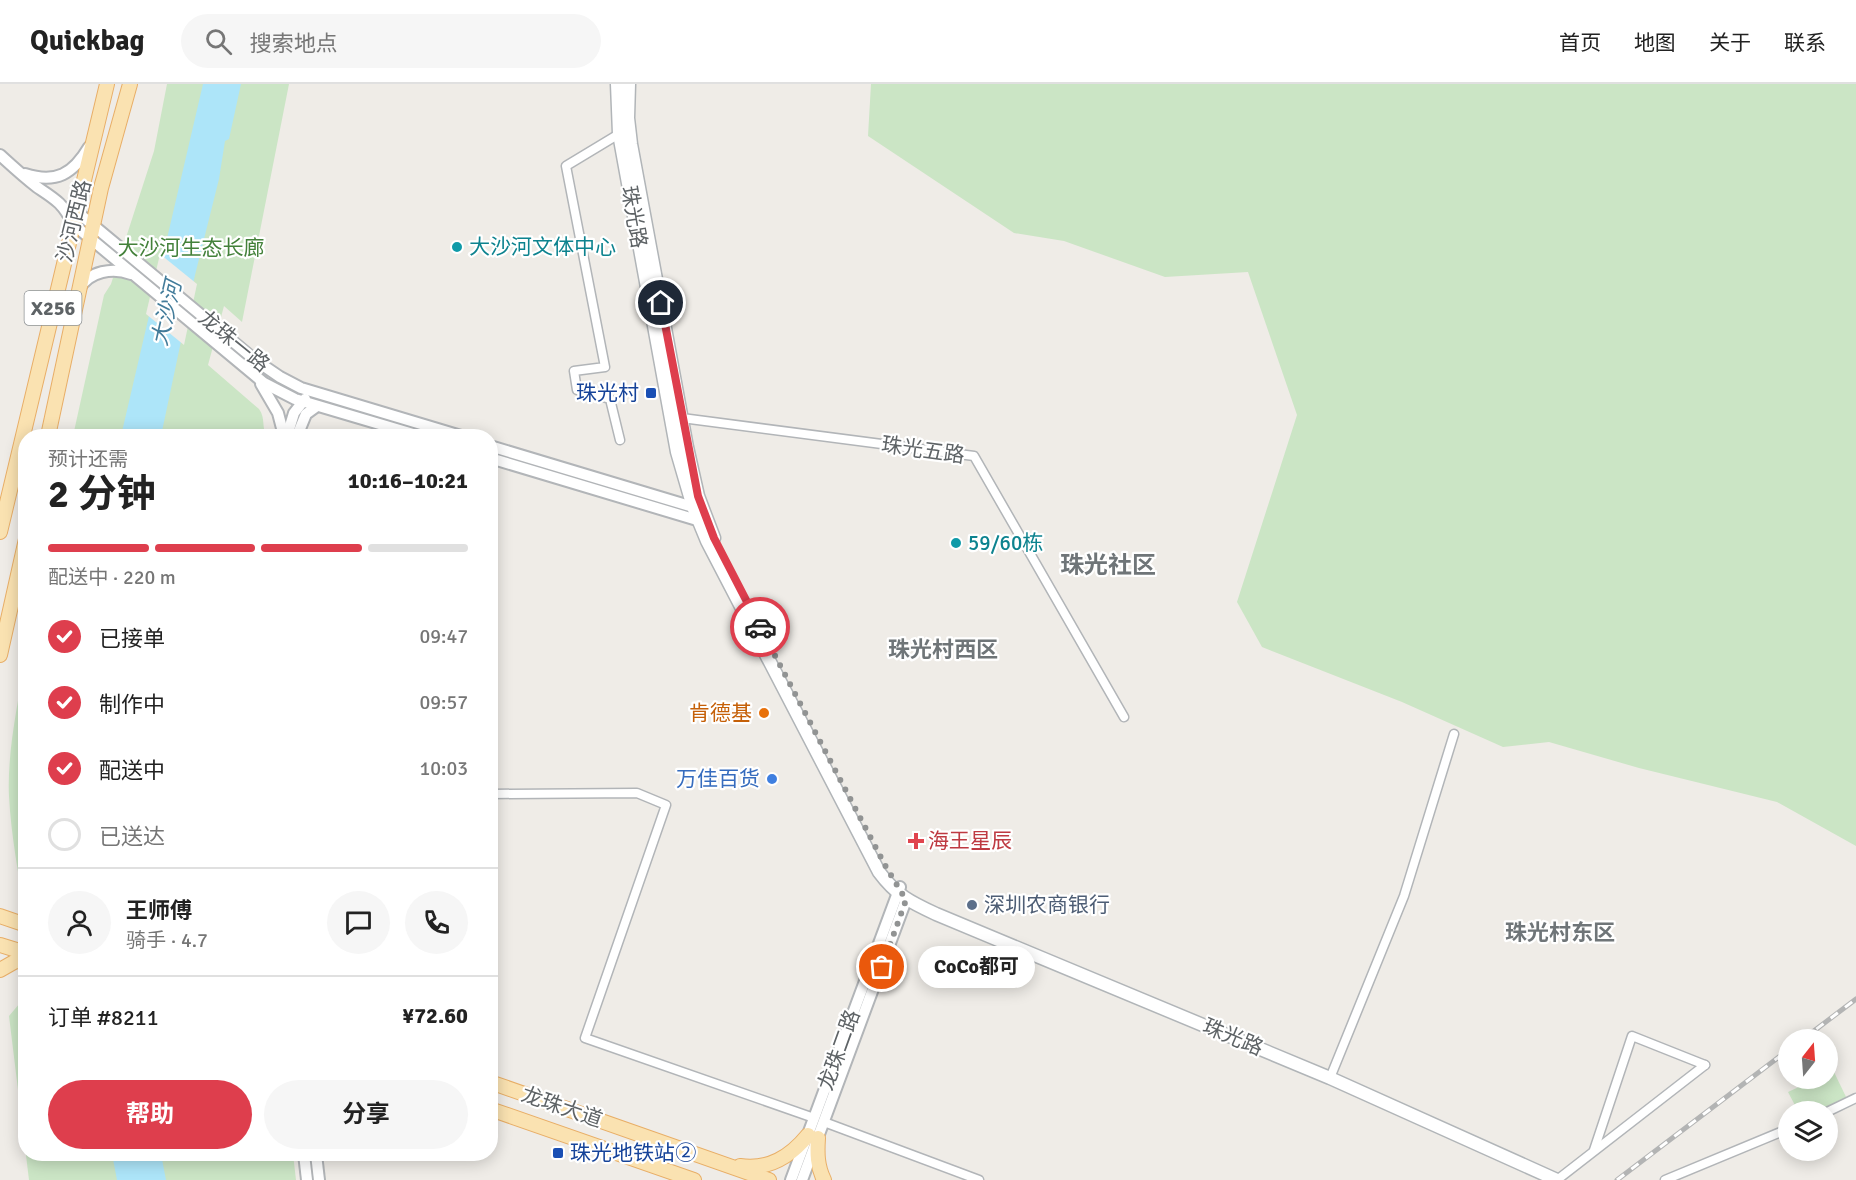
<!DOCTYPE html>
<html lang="zh">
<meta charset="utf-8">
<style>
body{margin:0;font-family:Signika,"Noto Sans SC",sans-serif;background:#f6f6f6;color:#222;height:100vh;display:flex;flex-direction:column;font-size:22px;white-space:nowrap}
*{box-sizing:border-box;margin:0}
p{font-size:20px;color:#767676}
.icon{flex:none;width:33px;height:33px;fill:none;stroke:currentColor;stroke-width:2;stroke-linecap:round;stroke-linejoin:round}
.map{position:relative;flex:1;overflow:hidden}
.panel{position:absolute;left:18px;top:345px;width:480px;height:732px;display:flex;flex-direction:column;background:#fff;border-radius:24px;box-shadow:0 3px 15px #0003}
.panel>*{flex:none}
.needle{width:39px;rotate:17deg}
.fabs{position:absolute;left:1778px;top:945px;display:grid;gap:12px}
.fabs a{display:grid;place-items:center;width:60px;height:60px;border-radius:50%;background:#fff;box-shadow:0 3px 15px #0003;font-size:30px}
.pin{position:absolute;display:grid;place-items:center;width:51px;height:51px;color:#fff;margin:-26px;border:3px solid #fff;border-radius:50%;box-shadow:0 2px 6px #0007}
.courier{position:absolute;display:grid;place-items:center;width:60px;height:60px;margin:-30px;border:4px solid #de3e4d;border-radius:50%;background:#fff;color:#222;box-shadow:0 2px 8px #0007}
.bubble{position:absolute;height:42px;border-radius:21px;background:#fff;box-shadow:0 3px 15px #0003;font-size:20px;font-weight:700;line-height:42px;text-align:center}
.headline em{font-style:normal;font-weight:700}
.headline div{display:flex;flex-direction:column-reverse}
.headline{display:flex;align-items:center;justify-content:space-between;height:102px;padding:0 30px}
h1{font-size:39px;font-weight:700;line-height:45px}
.bar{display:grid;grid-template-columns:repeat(4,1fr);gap:9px 6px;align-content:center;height:72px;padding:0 30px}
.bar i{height:8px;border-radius:4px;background:#e0e0e0}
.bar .on{background:#de3e4d}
.bar p{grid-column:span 4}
.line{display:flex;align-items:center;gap:15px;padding:0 30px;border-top:2px solid #e0e0e0}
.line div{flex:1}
.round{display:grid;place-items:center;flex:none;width:63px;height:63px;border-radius:32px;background:#f6f6f6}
ol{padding:0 30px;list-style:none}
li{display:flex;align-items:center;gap:18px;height:66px}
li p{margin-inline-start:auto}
li .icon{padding:6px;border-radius:50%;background:#de3e4d;color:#fff;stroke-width:4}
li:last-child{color:#767676}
li i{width:33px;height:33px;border:3px solid #e0e0e0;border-radius:50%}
.action{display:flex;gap:12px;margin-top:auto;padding:12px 30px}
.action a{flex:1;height:69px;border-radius:36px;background:#de3e4d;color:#fff;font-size:24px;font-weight:700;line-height:69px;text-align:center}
.action a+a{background:#f6f6f6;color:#222}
header{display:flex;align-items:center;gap:36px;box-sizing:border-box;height:84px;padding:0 30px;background:#fff;border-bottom:2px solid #e0e0e0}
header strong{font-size:28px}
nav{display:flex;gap:33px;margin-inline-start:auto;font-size:21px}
.search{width:420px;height:54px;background:#f6f6f6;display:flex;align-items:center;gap:15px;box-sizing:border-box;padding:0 21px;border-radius:33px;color:#767676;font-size:22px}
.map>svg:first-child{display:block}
.green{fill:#cbe5c5}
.water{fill:#ade5f9}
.pier{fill:#efece7}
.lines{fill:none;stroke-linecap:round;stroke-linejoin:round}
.minor-casing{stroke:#b2b5b8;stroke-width:11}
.tertiary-casing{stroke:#b2b5b8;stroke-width:14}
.secondary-casing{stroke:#b1b5b8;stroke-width:15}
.primary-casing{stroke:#e8ae67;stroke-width:16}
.minor{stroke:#fff;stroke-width:8}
.tertiary{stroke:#fff;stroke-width:10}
.secondary{stroke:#fff;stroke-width:12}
.primary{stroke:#fae2b1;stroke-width:14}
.rail-casing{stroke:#b3b4b4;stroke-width:5}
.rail{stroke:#fff;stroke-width:3;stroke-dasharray:9;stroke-linecap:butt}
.done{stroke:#919393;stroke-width:6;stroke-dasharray:0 10.8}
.route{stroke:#de3e4d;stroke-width:8}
.culture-dot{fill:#0f9aa8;stroke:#fff;stroke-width:2}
.transit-dot{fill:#1a4fb4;stroke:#fff;stroke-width:2}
.food-dot{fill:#e8710a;stroke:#fff;stroke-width:2}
.shop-dot{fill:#3f7fe0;stroke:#fff;stroke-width:2}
.health-dot{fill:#e0444e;stroke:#fff;stroke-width:2}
.service-dot{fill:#5c6f8a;stroke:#fff;stroke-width:2}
.labels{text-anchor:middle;stroke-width:4.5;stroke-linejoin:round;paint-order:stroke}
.shield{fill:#fff;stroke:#8e9294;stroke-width:1.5}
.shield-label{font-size:20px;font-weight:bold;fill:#5e6366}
.street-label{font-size:21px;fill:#5e6366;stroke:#fff}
.culture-label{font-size:21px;fill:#0d838f;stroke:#fff;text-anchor:start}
.park-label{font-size:21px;fill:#43813a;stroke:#fff}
.transit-label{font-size:21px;fill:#164399;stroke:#fff;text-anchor:end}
.food-label{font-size:21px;fill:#c56008;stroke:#fff;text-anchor:end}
.shop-label{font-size:21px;fill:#366cbe;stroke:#fff;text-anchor:end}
.health-label{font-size:21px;fill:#be3a42;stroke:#fff;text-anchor:start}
.service-label{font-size:21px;fill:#4e5e75;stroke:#fff;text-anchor:start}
.water-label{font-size:22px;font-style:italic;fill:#437c9a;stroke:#fff}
.neighbourhood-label{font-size:22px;font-weight:bold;fill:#6f7578;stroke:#fff}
.quarter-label{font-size:24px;font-weight:bold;fill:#6f7578;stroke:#fff}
</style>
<header>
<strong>Quickbag</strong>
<div class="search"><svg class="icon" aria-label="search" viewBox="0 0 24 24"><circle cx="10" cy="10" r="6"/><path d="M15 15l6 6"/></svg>搜索地点</div>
<nav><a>首页</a><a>地图</a><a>关于</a><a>联系</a></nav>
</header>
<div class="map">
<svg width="1856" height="1096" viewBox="0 0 1856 1096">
<rect width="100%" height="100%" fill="#efece7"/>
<g class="green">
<path d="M 167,0 L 289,0 L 242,238 L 224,222 L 208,281 L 259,325 C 266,334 261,344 267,352 L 73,352 L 104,211 L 111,200 L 154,67 Z"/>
<polygon points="871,0 1856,0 1856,762 1777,718 1639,684 1549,658 1503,663 1402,618 1262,563 1237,518 1297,331 1248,188 1165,193 1064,157 1014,149 868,52"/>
<path d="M 25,576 L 25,831 C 19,792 11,752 9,712 C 7,668 18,620 25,576 Z"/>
<polygon points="25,913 26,1070 293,1070 296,1096 29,1096 9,932"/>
<polygon points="1833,986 1848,1017 1827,1027 1798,1027 1788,1008 1816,995 1827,994 1827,989"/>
</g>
<g class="water">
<polygon points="203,0 241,0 229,55 225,57 219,95 195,191 161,352 121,352"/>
<polygon points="112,1070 161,1070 166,1096 117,1096"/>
</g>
<polygon class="pier" points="160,170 197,200 184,261 146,230"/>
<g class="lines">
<defs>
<g id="minor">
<polyline points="619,50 566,82 605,283 574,287 577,306 610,315 620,356"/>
<polyline points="682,334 974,372 1124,633"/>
<polyline points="490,710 637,709 666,721 585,954 814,1034"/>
<polyline points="1330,994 1404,812 1454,650"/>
<polyline points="1827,1028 1856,1014"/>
<polyline points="824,1038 979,1096"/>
<polyline points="1594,1066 1632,952 1705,981"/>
<polyline points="1557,1096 1705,981"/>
<polyline points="1665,1096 1788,1045"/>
</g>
<g id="tertiary">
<path d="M 0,71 C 12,82 24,93 37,103 C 55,115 63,119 73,140 L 264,299 L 295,315 L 420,352"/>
<path d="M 25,90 C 56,100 73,90 89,63"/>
<polyline points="71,126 76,127 255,276 280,293 301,304 461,352"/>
<path d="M 79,205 C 89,187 113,183 131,190"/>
<polyline points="261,300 278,329 284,352"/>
<polyline points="287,352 294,329 305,315"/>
<polyline points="297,352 306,330 317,322"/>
<polyline points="490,362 693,423 704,430 697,436 490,374"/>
<polyline points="304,1070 307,1096"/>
<polyline points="316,1070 319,1096"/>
<polyline points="791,1096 900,803"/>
<polyline points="802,1096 906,816"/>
</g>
<g id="secondary">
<path d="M 617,0 L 619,50 L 677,368 L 693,423 L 707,457 L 879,788 C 896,811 910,818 936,830 L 1330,994 L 1557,1096"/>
<polyline points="629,0 628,34 631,60 687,363 698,412 714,454"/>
</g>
<g id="primary">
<polyline points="48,352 101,104 130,0"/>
<polyline points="0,448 107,0"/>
<polyline points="0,571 26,455"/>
<polyline points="0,832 26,841"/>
<polyline points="0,861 26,869"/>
<polyline points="0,886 14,878 26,875"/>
<polyline points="490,998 769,1096"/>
<polyline points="490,1025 694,1096"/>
<path d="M 818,1054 C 817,1069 817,1082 824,1096"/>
<path d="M 740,1082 C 769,1086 790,1073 808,1051"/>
</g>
</defs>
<use href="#minor" class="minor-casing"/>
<use href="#tertiary" class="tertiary-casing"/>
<use href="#secondary" class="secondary-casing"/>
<use href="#primary" class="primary-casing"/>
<use href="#minor" class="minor"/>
<use href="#tertiary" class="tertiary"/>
<use href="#secondary" class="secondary"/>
<use href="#primary" class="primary"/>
<defs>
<g id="rail">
<polyline points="1802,956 1856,915"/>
<polyline points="1617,1096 1788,966"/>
</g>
</defs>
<use href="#rail" class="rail-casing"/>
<use href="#rail" class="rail"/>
</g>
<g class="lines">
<polyline class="done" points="760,543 886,783 906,816 882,883"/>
<polyline class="route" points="661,219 698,412 714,454 760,543"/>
</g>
<g class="culture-dot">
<circle cx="457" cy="163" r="6"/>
<circle cx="956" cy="459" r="6"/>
</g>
<g class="transit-dot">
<rect x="645" y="303" width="12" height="12" rx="3"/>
<rect x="552" y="1063" width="12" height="12" rx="3"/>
</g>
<circle class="food-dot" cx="764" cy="629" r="6"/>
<circle class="shop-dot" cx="772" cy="695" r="6"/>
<path class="health-dot" d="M913 748h6v6h6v6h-6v6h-6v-6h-6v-6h6z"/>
<circle class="service-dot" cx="972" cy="821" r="6"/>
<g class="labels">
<rect class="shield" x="24.5" y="207" width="57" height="34" rx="4.5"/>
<g class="shield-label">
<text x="53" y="231">X256</text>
</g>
<g class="street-label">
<text transform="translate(634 133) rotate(80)" y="7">珠光路</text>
<text transform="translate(74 137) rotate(-76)" y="7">沙河西路</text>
<text transform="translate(234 257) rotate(39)" y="7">龙珠一路</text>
<text transform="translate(923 366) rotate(8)" y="7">珠光五路</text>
<text transform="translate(1233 953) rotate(23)" y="7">珠光路</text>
<text transform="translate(839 966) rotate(-70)" y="7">龙珠二路</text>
<text transform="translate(562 1023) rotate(19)" y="7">龙珠大道</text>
</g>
<g class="culture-label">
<text x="469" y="170">大沙河文体中心</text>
<text x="968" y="466">59/60栋</text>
</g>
<g class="park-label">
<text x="191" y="171">大沙河生态长廊</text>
</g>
<g class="transit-label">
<text x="639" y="316">珠光村</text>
<text x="570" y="1076" text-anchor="start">珠光地铁站②</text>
</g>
<g class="food-label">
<text x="752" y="636">肯德基</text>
</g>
<g class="shop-label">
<text x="760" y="702">万佳百货</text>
</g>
<g class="health-label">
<text x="928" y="764">海王星辰</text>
</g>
<g class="service-label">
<text x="984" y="828">深圳农商银行</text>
</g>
<g class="water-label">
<text transform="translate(166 229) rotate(-77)" y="8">大沙河</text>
</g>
<g class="neighbourhood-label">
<text x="943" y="573">珠光村西区</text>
<text x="1560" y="856">珠光村东区</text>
</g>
<g class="quarter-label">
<text x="1108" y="489">珠光社区</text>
</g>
</g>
</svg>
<div class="fabs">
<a><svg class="needle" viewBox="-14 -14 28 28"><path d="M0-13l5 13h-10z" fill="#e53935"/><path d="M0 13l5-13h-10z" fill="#767676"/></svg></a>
<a><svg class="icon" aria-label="layers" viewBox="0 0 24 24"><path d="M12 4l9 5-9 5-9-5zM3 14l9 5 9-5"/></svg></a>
</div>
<div class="pin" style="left:882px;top:883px;background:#ea580c"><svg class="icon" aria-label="bag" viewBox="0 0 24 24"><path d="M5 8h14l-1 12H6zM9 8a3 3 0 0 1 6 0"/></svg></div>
<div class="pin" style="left:661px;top:219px;background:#1f2937"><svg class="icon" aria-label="home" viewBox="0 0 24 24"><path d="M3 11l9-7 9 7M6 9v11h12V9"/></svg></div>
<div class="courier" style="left:760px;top:543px"><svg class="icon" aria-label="car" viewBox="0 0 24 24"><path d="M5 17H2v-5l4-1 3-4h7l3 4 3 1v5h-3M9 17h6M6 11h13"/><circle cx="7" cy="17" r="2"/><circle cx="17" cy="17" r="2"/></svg></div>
<div class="bubble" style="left:918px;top:862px;width:117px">CoCo都可</div>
<section class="panel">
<div class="headline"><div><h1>2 分钟</h1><p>预计还需</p></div><em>10:16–10:21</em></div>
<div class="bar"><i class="on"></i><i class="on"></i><i class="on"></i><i></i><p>配送中 · 220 m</p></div>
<ol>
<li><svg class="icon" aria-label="check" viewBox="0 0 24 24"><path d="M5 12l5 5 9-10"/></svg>已接单<p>09:47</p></li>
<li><svg class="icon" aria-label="check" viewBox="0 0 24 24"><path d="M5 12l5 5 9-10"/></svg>制作中<p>09:57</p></li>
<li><svg class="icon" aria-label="check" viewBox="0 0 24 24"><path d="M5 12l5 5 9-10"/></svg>配送中<p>10:03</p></li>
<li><i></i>已送达</li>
</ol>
<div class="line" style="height:108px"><a class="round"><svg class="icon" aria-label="person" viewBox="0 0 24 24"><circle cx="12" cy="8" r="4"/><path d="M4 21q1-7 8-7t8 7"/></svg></a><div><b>王师傅</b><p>骑手 · 4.7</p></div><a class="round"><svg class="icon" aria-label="chat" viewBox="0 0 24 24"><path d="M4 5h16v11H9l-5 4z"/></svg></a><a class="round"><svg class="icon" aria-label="phone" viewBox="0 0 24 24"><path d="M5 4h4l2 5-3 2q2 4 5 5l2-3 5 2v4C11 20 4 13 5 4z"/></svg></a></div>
<div class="line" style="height:78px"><div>订单 #8211</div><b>¥72.60</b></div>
<div class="action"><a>帮助</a><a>分享</a></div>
</section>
</div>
